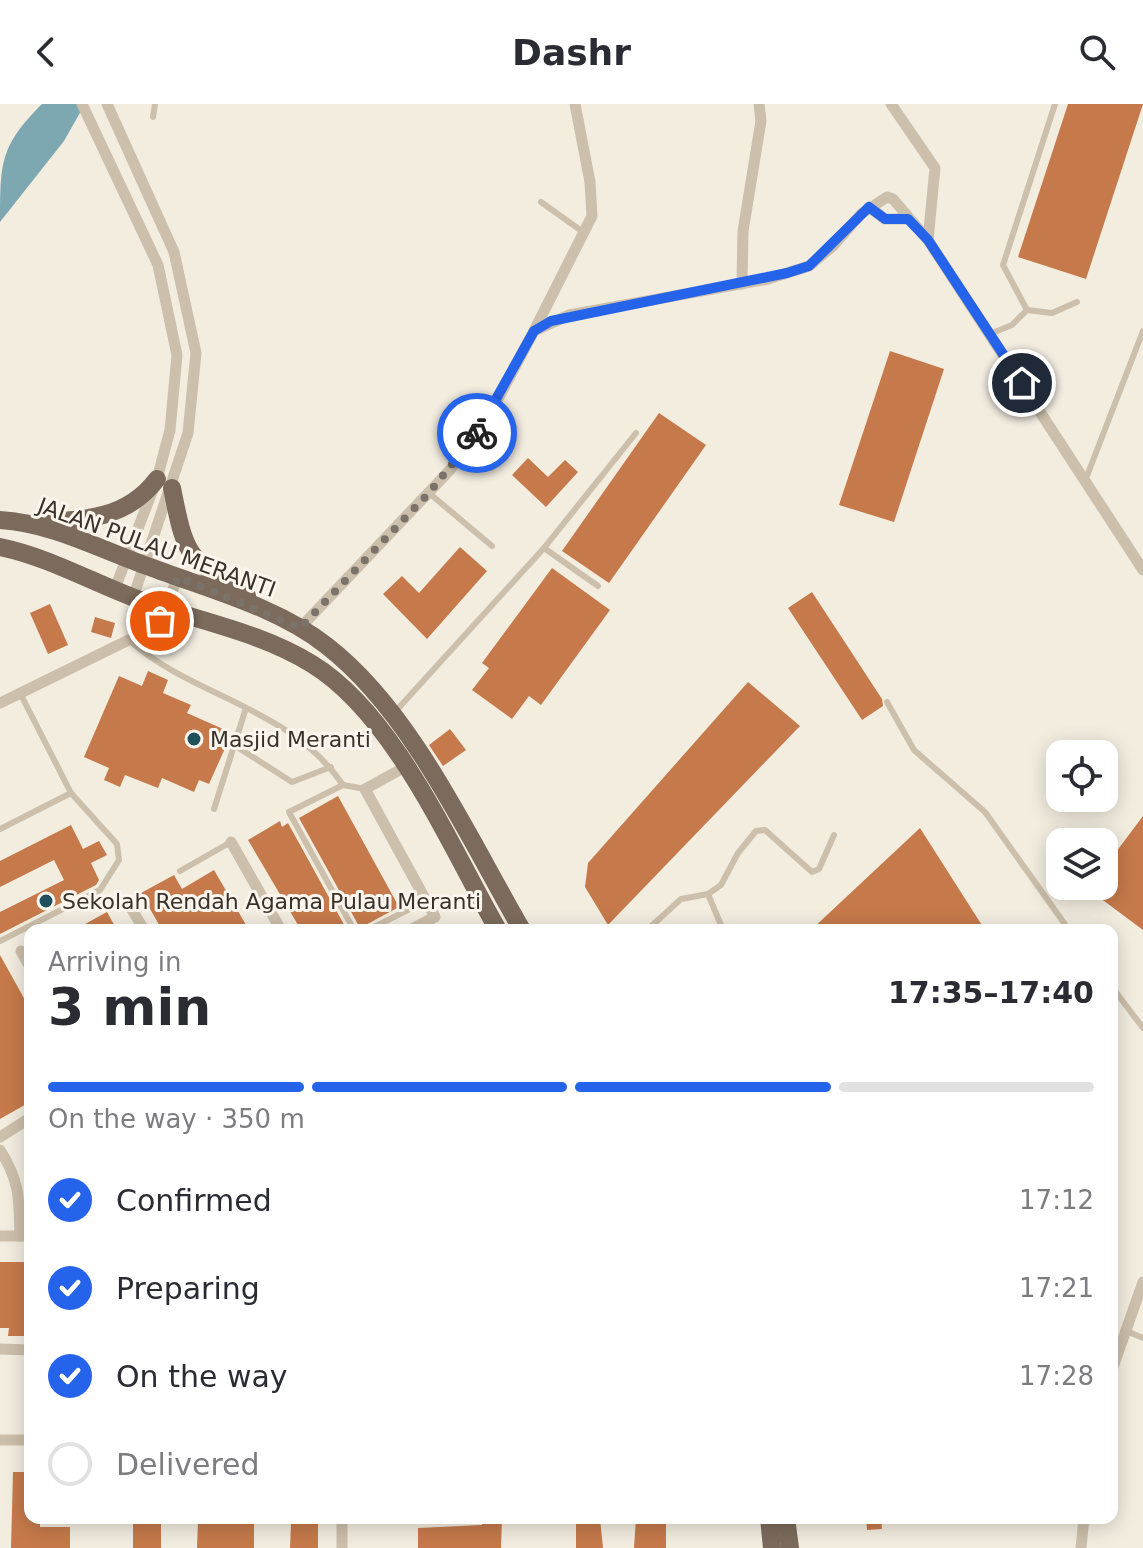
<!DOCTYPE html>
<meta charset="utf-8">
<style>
body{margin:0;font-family:"DejaVu Sans",sans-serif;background:#f2f2f3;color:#2b2b33;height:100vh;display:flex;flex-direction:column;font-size:30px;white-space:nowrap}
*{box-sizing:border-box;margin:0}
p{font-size:26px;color:#7c7c81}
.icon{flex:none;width:44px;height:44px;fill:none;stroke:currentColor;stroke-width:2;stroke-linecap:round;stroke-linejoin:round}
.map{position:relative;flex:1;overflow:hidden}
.details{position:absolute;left:24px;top:820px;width:1094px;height:600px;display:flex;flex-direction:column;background:#fff;border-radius:16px;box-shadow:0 4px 20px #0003}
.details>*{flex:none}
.controls{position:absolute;left:1046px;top:636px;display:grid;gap:16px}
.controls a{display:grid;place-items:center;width:72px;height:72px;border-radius:16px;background:#fff;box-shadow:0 4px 20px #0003;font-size:40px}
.pin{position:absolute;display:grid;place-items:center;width:68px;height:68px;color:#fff;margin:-34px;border:4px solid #fff;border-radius:50%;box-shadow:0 2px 8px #0007}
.courier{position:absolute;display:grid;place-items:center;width:80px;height:80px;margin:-40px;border:6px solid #2563eb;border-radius:50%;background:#fff;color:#222;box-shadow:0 2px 10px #0007}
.headline em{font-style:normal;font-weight:700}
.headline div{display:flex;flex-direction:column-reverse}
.headline{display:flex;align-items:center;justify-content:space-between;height:136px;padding:0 24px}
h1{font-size:52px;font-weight:700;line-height:60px}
.bar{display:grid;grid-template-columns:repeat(4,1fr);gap:12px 8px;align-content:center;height:96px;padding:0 24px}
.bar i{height:10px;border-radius:6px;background:#e1e1e2}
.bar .on{background:#2563eb}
.bar p{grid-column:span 4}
ol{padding:0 24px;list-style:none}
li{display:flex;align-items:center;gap:24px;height:88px}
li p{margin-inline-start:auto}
li .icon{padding:8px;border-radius:50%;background:#2563eb;color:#fff;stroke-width:4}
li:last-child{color:#7c7c81}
li i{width:44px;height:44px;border:4px solid #e1e1e2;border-radius:50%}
header{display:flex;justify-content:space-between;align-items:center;height:104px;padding:0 24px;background:#fff;font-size:36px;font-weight:700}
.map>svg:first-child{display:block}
.water{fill:#7ea8b1}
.building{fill:#c67a4b}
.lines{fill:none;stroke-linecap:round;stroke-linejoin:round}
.lane{stroke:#ccbfab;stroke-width:6}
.street{stroke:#ccbfab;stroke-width:11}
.primary{stroke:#7c6b5c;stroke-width:18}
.done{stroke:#7b736a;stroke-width:8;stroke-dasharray:0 14.4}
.route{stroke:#2563eb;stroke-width:10}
.poi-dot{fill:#1f505c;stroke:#faf6ed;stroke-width:3}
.labels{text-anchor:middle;stroke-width:6;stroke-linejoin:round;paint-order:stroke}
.street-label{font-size:22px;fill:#3a312a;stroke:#faf6ed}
.poi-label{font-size:22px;fill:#3a312a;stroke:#faf6ed;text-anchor:start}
</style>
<header><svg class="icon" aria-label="back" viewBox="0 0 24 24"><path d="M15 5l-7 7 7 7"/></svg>Dashr<svg class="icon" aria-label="search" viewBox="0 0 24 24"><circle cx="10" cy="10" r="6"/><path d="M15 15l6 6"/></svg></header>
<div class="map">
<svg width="1143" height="1444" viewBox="0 0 1143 1444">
<rect width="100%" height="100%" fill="#f3ede0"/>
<path class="water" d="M 42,0 L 85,0 L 64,37 L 0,118 C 0,58 0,42 42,0 Z"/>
<g class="building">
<polygon points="1068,0 1143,0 1086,175 1018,153"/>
<polygon points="890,247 944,265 894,418 839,401"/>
<polygon points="659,309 706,341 609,479 562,447"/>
<polygon points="528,354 548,373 565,356 578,368 546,403 512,371"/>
<polygon points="460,443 487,467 427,535 383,490 402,472 419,489"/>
<polygon points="552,464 610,506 541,601 529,592 512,615 472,586 489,564 482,559"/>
<polygon points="812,488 882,595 883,602 862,616 788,504"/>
<polygon points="50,500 68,541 48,550 30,509"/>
<polygon points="95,513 115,519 111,534 91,528"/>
<polygon points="148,567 168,576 163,589 191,601 187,609 223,625 217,638 226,642 209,680 199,676 194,688 162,674 158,684 125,671 120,683 104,676 109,664 84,653 119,572 142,582"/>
<polygon points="748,578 800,622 608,821 585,783 588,759"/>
<polygon points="450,625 466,646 443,662 429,641"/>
<polygon points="338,692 399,803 360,824 299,714"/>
<polygon points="1143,712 1143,826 1084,782 1104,782 1104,764"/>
<polygon points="280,717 282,723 288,719 347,826 301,826 248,736"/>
<polygon points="71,721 83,745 99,737 107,751 91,759 99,776 96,781 0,830 0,808 64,776 54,756 0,783 0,757"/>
<polygon points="920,724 985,826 811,826"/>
<polygon points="214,766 249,826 162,826 141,789 174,771 182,785"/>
<polygon points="107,808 117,826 74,826"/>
<polygon points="0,851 30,905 30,998 0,1015"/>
<polygon points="0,1158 30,1158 30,1232 8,1232 9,1224 0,1224"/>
<polygon points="13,1368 30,1368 30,1416 40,1417 40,1423 70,1423 70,1444 11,1444"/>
<polygon points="482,1414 502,1414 501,1444 418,1444 418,1424 482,1421"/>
<polygon points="576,1414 600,1414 603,1444 576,1444"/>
<polygon points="636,1414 666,1414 666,1444 634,1444"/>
<polygon points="866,1414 881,1414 882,1425 867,1426"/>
<rect x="133" y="1416" width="28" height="28"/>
<polygon points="198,1417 254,1418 254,1444 197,1444"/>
<polygon points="291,1419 318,1419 318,1444 290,1444"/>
</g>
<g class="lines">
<g class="lane">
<polyline points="1055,0 1003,161 1027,206 1052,209 1077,198"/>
<polyline points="153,13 155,0"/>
<polyline points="541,98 583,128"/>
<polyline points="990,230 1012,221 1027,206"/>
<polyline points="1085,377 1143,227"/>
<polyline points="429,389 492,442"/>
<polyline points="544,444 598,482"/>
<path d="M 131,538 C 196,594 290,603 343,681 L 365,685"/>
<polyline points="887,598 914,646 985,708 1069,826"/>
<polyline points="394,609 544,444 636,329"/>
<polyline points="234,641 292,678 331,663"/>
<polyline points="343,681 289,708 354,826"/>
<polyline points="214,705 246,604"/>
<polyline points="0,725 71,689"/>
<polyline points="180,767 231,738"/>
<polyline points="708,790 723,826"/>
<polyline points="368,826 426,797"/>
<polyline points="647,826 681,795 708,790 721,781 738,749 756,727 765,726 812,768 819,765 834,731"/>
<polyline points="0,837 100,786 119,756 117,740 71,689 20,589"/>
<polyline points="1112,883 1143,924"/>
<polyline points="1124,1226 1143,1234"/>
</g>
<g class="street">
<polyline points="82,0 158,161 177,251 170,326 157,375 114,487"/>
<polyline points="107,0 174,148 196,249 188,329 133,494"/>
<polyline points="891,0 935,64 928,136"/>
<polyline points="869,103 885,115 908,115"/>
<polyline points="742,180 743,127 761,17 759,0"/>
<polyline points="534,227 592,112 590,78 575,0"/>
<polyline points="300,524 450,366 498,295 534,227 569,211 768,175 809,162 833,142 861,110 887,93 893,95 928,136 1143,466"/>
<polyline points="0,599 151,525 160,517 178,473"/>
<polyline points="405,663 365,685 435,813 410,826"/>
<polyline points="231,738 281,826"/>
<polyline points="127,797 144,826"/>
<polyline points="21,847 30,863"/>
<polyline points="0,1033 30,1014"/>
<path d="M 0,1046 C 20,1078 19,1094 20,1132"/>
<polyline points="0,1132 30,1132"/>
<polyline points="0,1245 30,1246"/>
<polyline points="1112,1266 1143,1178"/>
<polyline points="0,1336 30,1336"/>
<polyline points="342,1444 342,1414"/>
<polyline points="1081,1444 1084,1414"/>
</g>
<g class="primary">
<path d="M 172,384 C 186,455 187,453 247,492"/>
<path d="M 0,416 C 52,419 101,446 150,463 C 208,485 278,503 327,542 C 412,608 468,733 522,826"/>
<path d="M 38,418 C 84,417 128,414 157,375"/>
<path d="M 0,443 C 50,453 99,482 148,499 C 203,518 262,529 312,560 C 395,611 450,742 498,826"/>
<polyline points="769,1414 772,1444"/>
<polyline points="786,1414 790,1444"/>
</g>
</g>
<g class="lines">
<polyline class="done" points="160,517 178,473 300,524 429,389 477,329"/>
<polyline class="route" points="477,329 534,227 551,217 787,169 809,162 869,103 885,115 908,115 928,136 1022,279"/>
</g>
<g class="poi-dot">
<circle cx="194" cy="635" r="8"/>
<circle cx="46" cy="797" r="8"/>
</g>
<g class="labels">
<g class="street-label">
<text transform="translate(157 443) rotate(20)" y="8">JALAN PULAU MERANTI</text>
</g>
<g class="poi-label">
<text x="210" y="643">Masjid Meranti</text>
<text x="62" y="805">Sekolah Rendah Agama Pulau Meranti</text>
</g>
</g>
</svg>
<div class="controls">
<a><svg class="icon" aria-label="locate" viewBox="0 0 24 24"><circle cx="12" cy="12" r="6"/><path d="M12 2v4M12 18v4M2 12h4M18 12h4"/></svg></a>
<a><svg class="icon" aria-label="layers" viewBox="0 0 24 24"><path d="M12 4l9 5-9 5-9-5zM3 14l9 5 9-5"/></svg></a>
</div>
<div class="pin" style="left:160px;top:517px;background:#ea580c"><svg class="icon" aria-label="bag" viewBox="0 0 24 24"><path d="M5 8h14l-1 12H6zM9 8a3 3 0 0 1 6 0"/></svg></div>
<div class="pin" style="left:1022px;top:279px;background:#1f2937"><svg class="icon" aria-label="home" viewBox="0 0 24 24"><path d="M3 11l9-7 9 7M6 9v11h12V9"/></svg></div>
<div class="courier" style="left:477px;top:329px"><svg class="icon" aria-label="bike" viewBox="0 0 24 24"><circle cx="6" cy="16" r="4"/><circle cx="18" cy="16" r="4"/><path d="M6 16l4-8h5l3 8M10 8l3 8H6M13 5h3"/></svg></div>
<section class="details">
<div class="headline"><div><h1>3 min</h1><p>Arriving in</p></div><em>17:35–17:40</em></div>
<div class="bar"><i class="on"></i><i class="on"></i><i class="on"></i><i></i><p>On the way · 350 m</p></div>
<ol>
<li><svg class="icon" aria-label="check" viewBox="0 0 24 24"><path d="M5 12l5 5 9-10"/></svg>Confirmed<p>17:12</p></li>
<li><svg class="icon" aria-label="check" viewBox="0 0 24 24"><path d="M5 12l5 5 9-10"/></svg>Preparing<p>17:21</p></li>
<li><svg class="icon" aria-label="check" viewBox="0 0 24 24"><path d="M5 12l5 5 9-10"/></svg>On the way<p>17:28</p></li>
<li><i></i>Delivered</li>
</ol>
</section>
</div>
